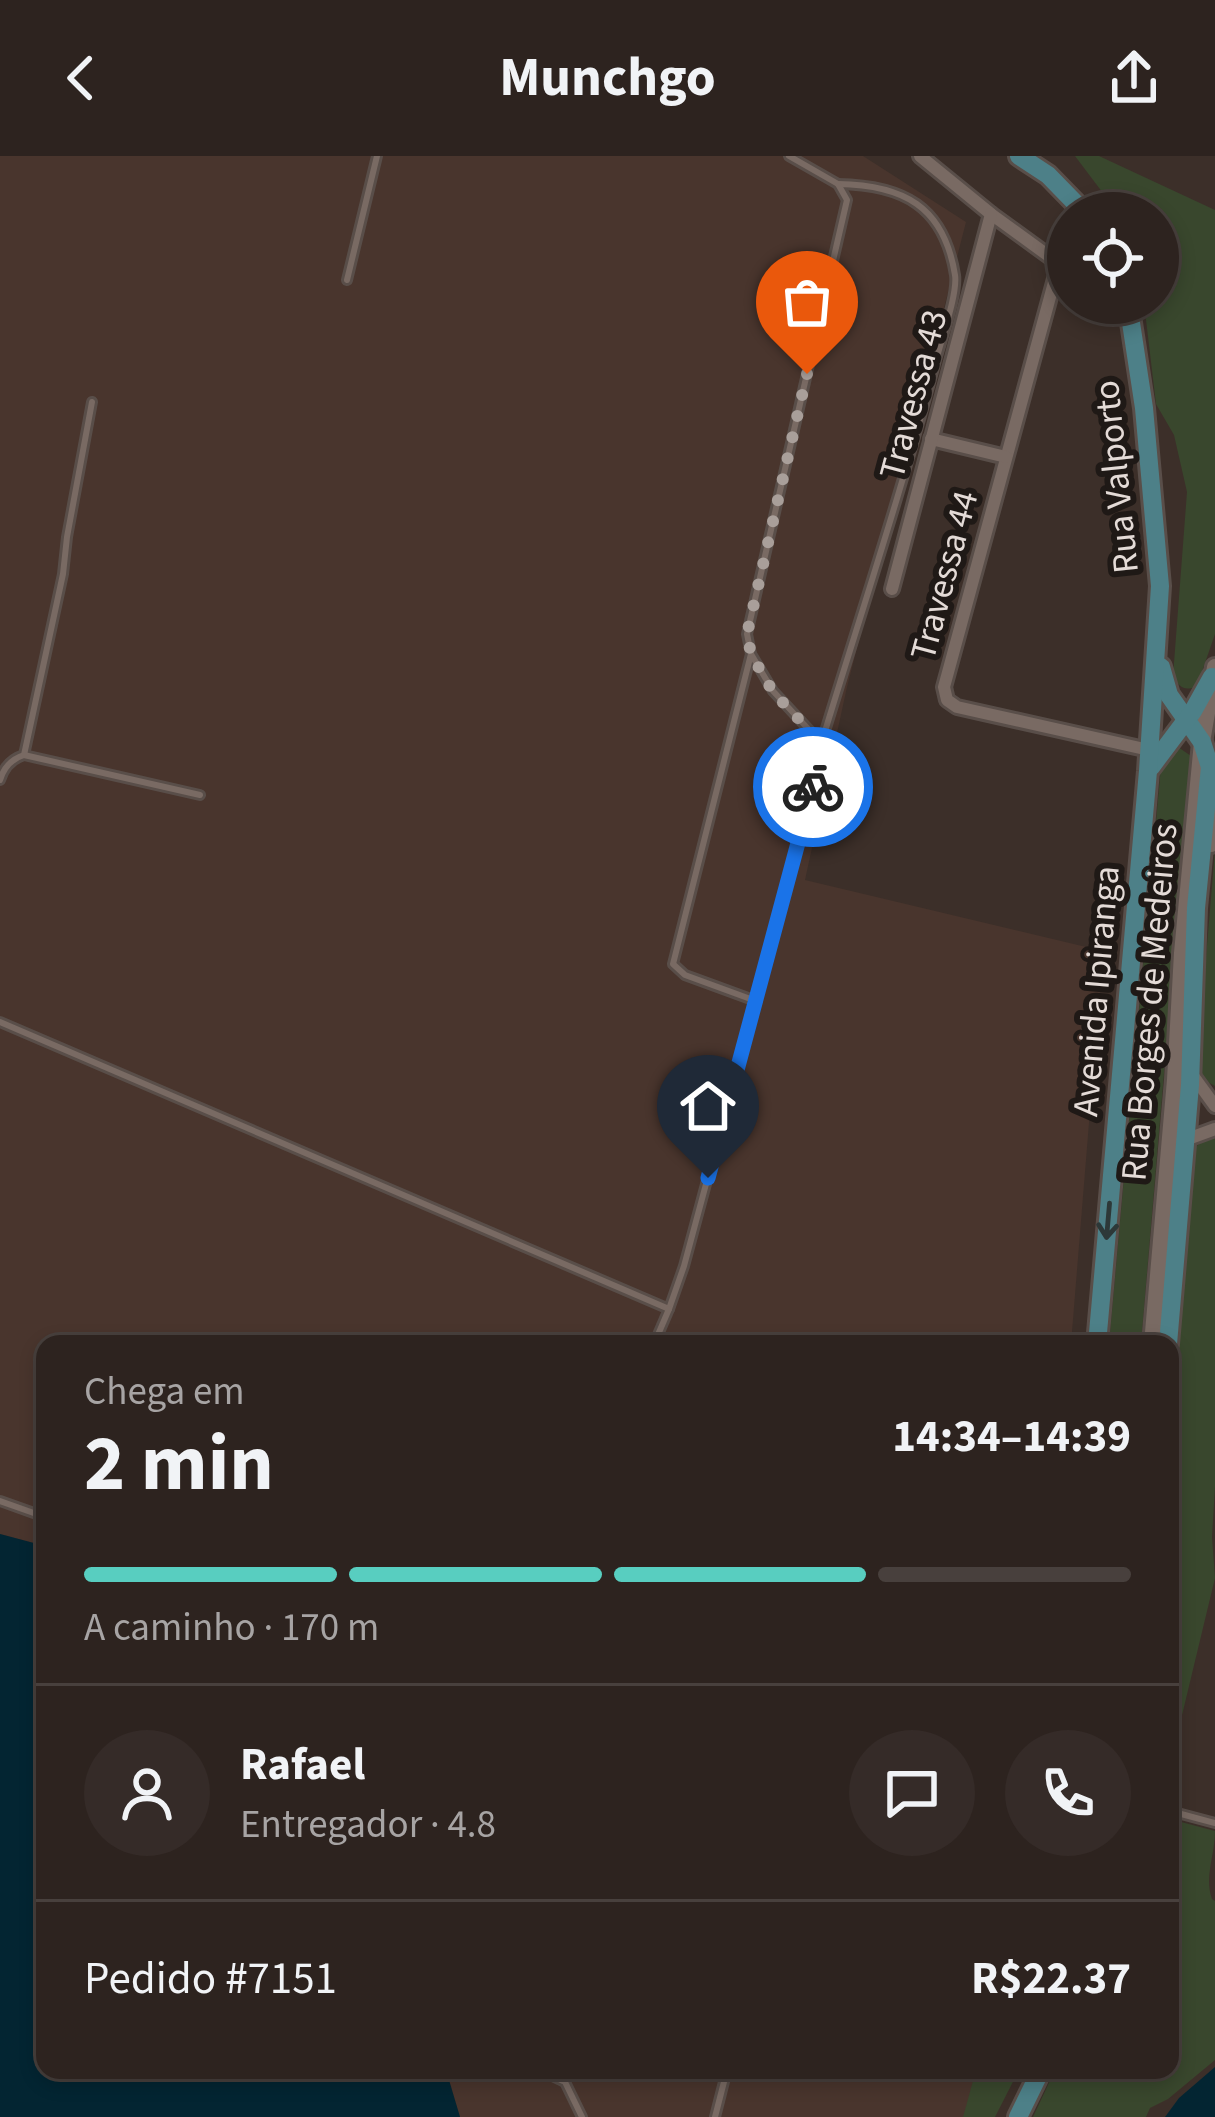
<!DOCTYPE html>
<html lang="pt">
<meta charset="utf-8">
<style>
body{margin:0;font-family:"Source Sans 3",sans-serif;background:#352b28;color:#f1f3f6;height:100vh;display:flex;flex-direction:column;font-size:45px;white-space:nowrap}
*{box-sizing:border-box;margin:0}
p{font-size:39px;color:#a7a4a4}
.icon{flex:none;width:66px;height:66px;fill:none;stroke:currentColor;stroke-width:2;stroke-linecap:round;stroke-linejoin:round}
.map{position:relative;flex:1;overflow:hidden}
.details{position:absolute;left:36px;top:1179px;width:1143px;height:744px;display:flex;flex-direction:column;background:#2d231f;border-radius:24px;box-shadow:0 6px 18px #0003,0 0 0 3px #48403d}
.details>*{flex:none}
.tools{position:absolute;left:1047px;top:36px;display:grid;gap:24px}
.tools a{display:grid;place-items:center;width:132px;height:132px;border-radius:50%;background:#2d231f;box-shadow:0 6px 18px #0003,0 0 0 3px #48403d;font-size:60px}
.pin{position:absolute;display:grid;place-items:center;width:102px;height:102px;color:#fff;margin:-123px -51px;border-radius:50% 50% 50% 0;rotate:-45deg;box-shadow:0 0 12px #0007}
.pin .icon{rotate:45deg}
.courier{position:absolute;display:grid;place-items:center;width:120px;height:120px;margin:-60px;border:9px solid #1a73e8;border-radius:50%;background:#fff;color:#222;box-shadow:0 3px 15px #0007}
.summary em{font-style:normal;font-weight:700}
.summary div{display:flex;flex-direction:column-reverse}
.summary{display:flex;align-items:center;justify-content:space-between;height:204px;padding:0 48px}
h1{font-size:78px;font-weight:700;line-height:90px}
.bar{display:grid;grid-template-columns:repeat(4,1fr);gap:18px 12px;align-content:center;height:144px;padding:0 48px}
.bar i{height:15px;border-radius:9px;background:#48403d}
.bar .selected{background:#58cec0}
.bar p{grid-column:span 4}
.line{display:flex;align-items:center;gap:30px;padding:0 48px;border-top:3px solid #48403d}
.line div{flex:1}
.round{display:grid;place-items:center;flex:none;width:126px;height:126px;border-radius:63px;background:#352b28}
header{display:flex;justify-content:space-between;align-items:center;height:156px;padding:0 48px;background:#2d231f;font-size:54px;font-weight:700}
.map>svg:first-child{display:block}
.built{fill:#49352d}
.green{fill:#39472d}
.water{fill:#032532}
.lines{fill:none;stroke-linecap:round;stroke-linejoin:round}
.service-casing{stroke:#594e49;stroke-width:12}
.minor-casing{stroke:#594e49;stroke-width:18}
.secondary-casing{stroke:#594e49;stroke-width:22}
.primary-casing{stroke:#594e49;stroke-width:24}
.service{stroke:#796a63;stroke-width:6}
.minor{stroke:#796a63;stroke-width:12}
.secondary{stroke:#796a63;stroke-width:16}
.primary{stroke:#4d8088;stroke-width:18}
.oneway{stroke:#2d3838}
.done{stroke:#a99f9a;stroke-width:12;stroke-dasharray:0 21.6}
.route{stroke:#1a73e8;stroke-width:15}
.labels{text-anchor:middle;stroke-width:12;stroke-linejoin:round;paint-order:stroke}
.street-label{font-size:36px;fill:#e4dbd7;stroke:#1f1916}
</style>
<header><svg class="icon" aria-label="back" viewBox="0 0 24 24"><path d="M15 5l-7 7 7 7"/></svg>Munchgo<svg class="icon" aria-label="share" viewBox="0 0 24 24"><path d="M12 15V3M7 8l5-5 5 5M5 13v7h14v-7"/></svg></header>
<div class="map">
<svg width="1215" height="1961" viewBox="0 0 1215 1961">
<rect width="100%" height="100%" fill="#3c2f29"/>
<g class="built">
<polygon points="0,0 863,0 966,66 847,531 805,724 1103,795 1071,1188 45,1188 45,1390 0,1378"/>
<polygon points="446,1914 982,1914 967,1961 460,1961"/>
</g>
<g class="green">
<path d="M 1075,0 L 1099,0 L 1215,54 L 1215,478 L 1197,530 C 1185,536 1179,531 1173,520 L 1187,336 L 1174,279 L 1156,248 L 1144,147 L 1158,147 L 1158,57 L 1118,57 Z"/>
<polygon points="1178,591 1191,600 1141,1188 1109,1188 1161,610 1171,594"/>
<polygon points="1215,694 1215,930 1204,924 1197,909"/>
<polygon points="1215,981 1215,1331 1212,1381 1215,1422 1170,1609 1170,1250 1191,994 1208,982"/>
<path d="M 1170,1663 L 1215,1675 C 1215,1699 1204,1721 1212,1743 L 1215,1745 L 1215,1904 L 1168,1943 L 1150,1952 L 1146,1961 L 1033,1961 L 1055,1914 L 1170,1914 Z"/>
<polygon points="976,1914 1019,1914 995,1961 963,1961"/>
</g>
<g class="water">
<polygon points="0,1378 45,1390 45,1914 446,1914 460,1961 0,1961"/>
<polygon points="1215,1911 1215,1961 1165,1961 1179,1942"/>
</g>
<g class="lines">
<defs>
<g id="service">
<polyline points="347,124 377,0"/>
<polyline points="751,498 673,808 685,819 756,845"/>
<path d="M 819,595 C 858,466 901,338 935,208 C 940,187 958,138 955,119 C 944,50 903,29 838,28"/>
<polyline points="24,599 63,418 67,381 92,246"/>
<path d="M 0,624 C 4,611 11,603 24,599 L 200,639"/>
<polyline points="0,866 669,1153 684,1110 817,615 819,595 812,577 773,535 751,498 747,478 847,44 838,28 789,0"/>
<polyline points="654,1188 669,1153"/>
<polyline points="0,1345 45,1361"/>
<polyline points="1170,1655 1215,1667"/>
<polyline points="540,1914 563,1925"/>
<polyline points="568,1914 565,1926 582,1961"/>
<polyline points="715,1961 727,1914"/>
</g>
<g id="minor">
<polyline points="920,0 991,58 1068,114"/>
<polyline points="1059,108 944,531 947,544 957,551 1149,594"/>
<polyline points="931,283 1006,301"/>
<polyline points="892,433 991,58"/>
<polyline points="1191,917 1215,950"/>
<polyline points="1185,984 1215,973"/>
</g>
<g id="secondary">
<polyline points="1211,688 1215,653"/>
<polyline points="1152,1188 1175,924 1182,797 1202,586 1215,511"/>
</g>
<g id="primary">
<polyline points="1019,0 1048,19 1085,57"/>
<polyline points="1161,511 1169,539 1202,586 1210,611 1196,752 1190,929 1168,1188"/>
<polyline points="1151,611 1193,555 1212,521"/>
<polyline points="1097,1188 1148,615 1160,430 1144,252 1128,147"/>
<polyline points="1018,1961 1041,1914"/>
</g>
</defs>
<use href="#service" class="service-casing"/>
<use href="#minor" class="minor-casing"/>
<use href="#secondary" class="secondary-casing"/>
<use href="#primary" class="primary-casing"/>
<use href="#service" class="service"/>
<use href="#minor" class="minor"/>
<use href="#secondary" class="secondary"/>
<use href="#primary" class="primary"/>
</g>
<defs><path id="oneway-shaft" d="M-6 0H5M1.5-3L5.5 0L1.5 3" fill="none" stroke-width="1.6" stroke-linecap="round" stroke-linejoin="round" transform="scale(3)"/></defs>
<use class="oneway" href="#oneway-shaft" transform="translate(1108 1065) rotate(95)"/>
<g class="lines">
<polyline class="done" points="807,218 747,478 751,498 773,536 812,577 819,595 813,631"/>
<polyline class="route" points="708,1022 813,631"/>
</g>
<g class="labels">
<g class="street-label">
<text transform="translate(912 238) rotate(-75)" y="13">Travessa 43</text>
<text transform="translate(1115 321) rotate(-96)" y="13">Rua Valporto</text>
<text transform="translate(943 419) rotate(-75)" y="13">Travessa 44</text>
<text transform="translate(1095 835) rotate(-85)" y="13">Avenida Ipiranga</text>
<text transform="translate(1148 846) rotate(-85)" y="13">Rua Borges de Medeiros</text>
</g>
</g>
</svg>
<div class="tools">
<a><svg class="icon" aria-label="locate" viewBox="0 0 24 24"><circle cx="12" cy="12" r="6"/><path d="M12 2v4M12 18v4M2 12h4M18 12h4"/></svg></a>
</div>
<div class="pin" style="left:807px;top:218px;background:#ea580c"><svg class="icon" aria-label="bag" viewBox="0 0 24 24"><path d="M5 8h14l-1 12H6zM9 8a3 3 0 0 1 6 0"/></svg></div>
<div class="pin" style="left:708px;top:1022px;background:#1f2937"><svg class="icon" aria-label="home" viewBox="0 0 24 24"><path d="M3 11l9-7 9 7M6 9v11h12V9"/></svg></div>
<div class="courier" style="left:813px;top:631px"><svg class="icon" aria-label="bike" viewBox="0 0 24 24"><circle cx="6" cy="16" r="4"/><circle cx="18" cy="16" r="4"/><path d="M6 16l4-8h5l3 8M10 8l3 8H6M13 5h3"/></svg></div>
<section class="details">
<div class="summary"><div><h1>2 min</h1><p>Chega em</p></div><em>14:34–14:39</em></div>
<div class="bar"><i class="selected"></i><i class="selected"></i><i class="selected"></i><i></i><p>A caminho · 170 m</p></div>
<div class="line" style="height:216px"><a class="round"><svg class="icon" aria-label="person" viewBox="0 0 24 24"><circle cx="12" cy="8" r="4"/><path d="M4 21q1-7 8-7t8 7"/></svg></a><div><b>Rafael</b><p>Entregador · 4.8</p></div><a class="round"><svg class="icon" aria-label="chat" viewBox="0 0 24 24"><path d="M4 5h16v11H9l-5 4z"/></svg></a><a class="round"><svg class="icon" aria-label="phone" viewBox="0 0 24 24"><path d="M5 4h4l2 5-3 2q2 4 5 5l2-3 5 2v4C11 20 4 13 5 4z"/></svg></a></div>
<div class="line" style="height:156px"><div>Pedido #7151</div><b>R$22.37</b></div>
</section>
</div>
